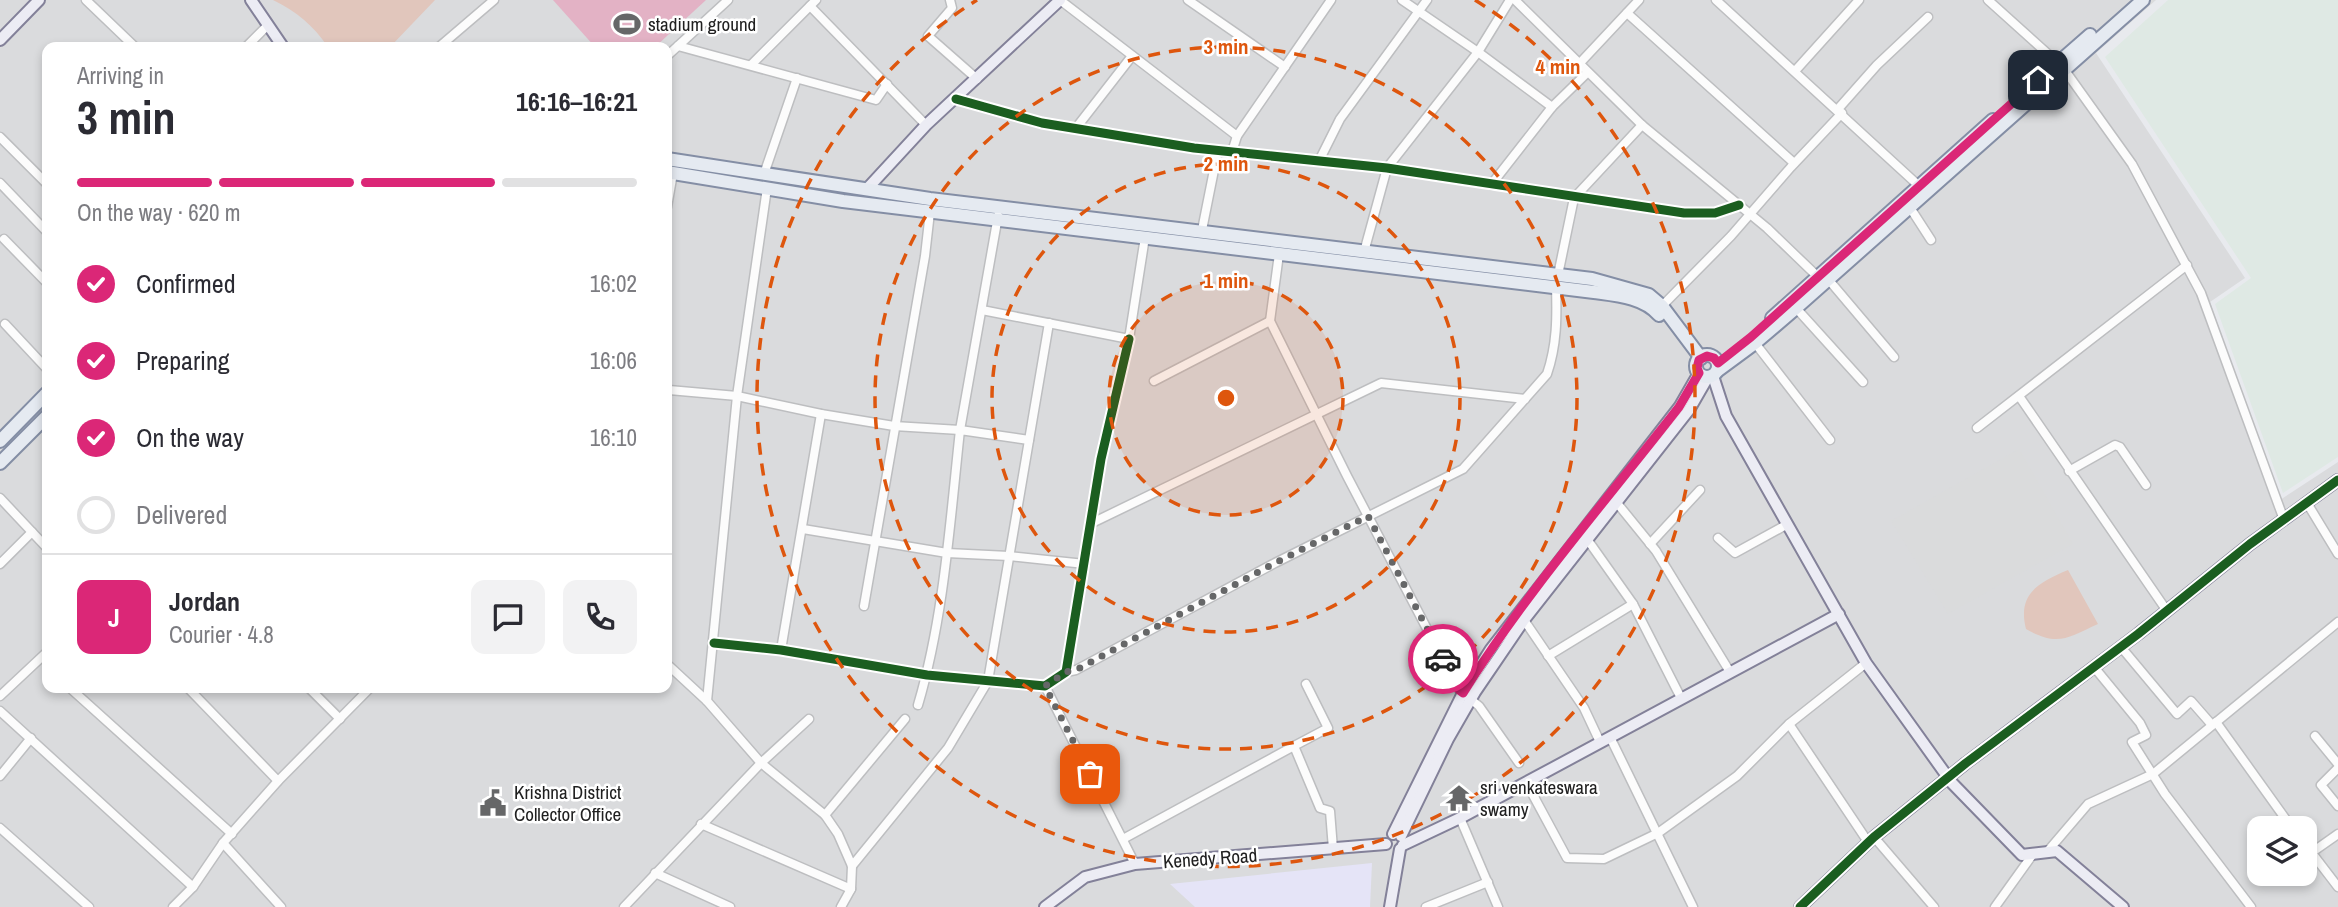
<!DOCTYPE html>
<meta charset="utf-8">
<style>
body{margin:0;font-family:"Archivo Narrow",sans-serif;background:#f2f2f3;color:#2b2b33;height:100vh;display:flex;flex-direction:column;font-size:26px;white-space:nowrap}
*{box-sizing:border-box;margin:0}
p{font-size:23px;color:#7c7c81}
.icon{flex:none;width:38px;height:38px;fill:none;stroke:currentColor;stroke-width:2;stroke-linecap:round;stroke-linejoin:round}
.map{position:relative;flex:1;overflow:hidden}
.drawer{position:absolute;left:42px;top:42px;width:630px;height:651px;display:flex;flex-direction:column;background:#fff;border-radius:14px;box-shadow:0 4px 10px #0003}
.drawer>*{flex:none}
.tools{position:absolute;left:2247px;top:816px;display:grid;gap:14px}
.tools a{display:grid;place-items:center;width:70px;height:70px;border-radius:14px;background:#fff;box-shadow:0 4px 10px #0003;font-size:35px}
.pin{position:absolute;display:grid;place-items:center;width:60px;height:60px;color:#fff;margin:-30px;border-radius:14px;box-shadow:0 4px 10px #0006}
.courier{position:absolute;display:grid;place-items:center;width:70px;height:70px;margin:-35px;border:5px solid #db2777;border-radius:50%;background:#fff;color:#222;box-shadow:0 2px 9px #0007}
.head em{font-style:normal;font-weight:800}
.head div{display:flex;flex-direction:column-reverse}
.head{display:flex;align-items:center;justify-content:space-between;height:119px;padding:0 35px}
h1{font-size:46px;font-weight:800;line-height:52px}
.bar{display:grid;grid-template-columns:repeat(4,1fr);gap:10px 7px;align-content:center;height:84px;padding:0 35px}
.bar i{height:9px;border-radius:5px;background:#e1e1e2}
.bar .active{background:#db2777}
.bar p{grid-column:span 4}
.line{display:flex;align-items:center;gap:18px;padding:0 35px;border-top:2px solid #e1e1e2}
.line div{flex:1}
.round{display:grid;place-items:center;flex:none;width:74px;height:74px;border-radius:14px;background:#f2f2f3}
ol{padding:0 35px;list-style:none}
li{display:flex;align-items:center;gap:21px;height:77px}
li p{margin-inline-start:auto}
li .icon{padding:7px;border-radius:50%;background:#db2777;color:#fff;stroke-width:4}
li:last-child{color:#7c7c81}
li i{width:38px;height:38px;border:4px solid #e1e1e2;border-radius:50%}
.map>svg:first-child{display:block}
.residential{fill:#dadbdd;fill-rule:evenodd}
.industrial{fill:#dfe9e4}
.education{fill:#e5e4f7}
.religious{fill:#dadbdc}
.pitch{fill:#e3b2c5}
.water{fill:#e1c6bc}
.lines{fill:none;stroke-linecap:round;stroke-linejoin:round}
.street-casing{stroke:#bdbec0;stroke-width:11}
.secondary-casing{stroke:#838199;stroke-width:14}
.primary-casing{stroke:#848ea5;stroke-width:16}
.street{stroke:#fcfcfc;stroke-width:8}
.secondary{stroke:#ececf4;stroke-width:10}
.primary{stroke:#e5eaf1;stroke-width:12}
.cycleway-casing{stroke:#fff;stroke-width:13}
.cycleway{stroke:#1b5e20;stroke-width:9}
.done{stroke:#666768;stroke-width:7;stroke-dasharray:0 12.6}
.route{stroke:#db2777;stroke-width:9}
.ring{fill:none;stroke:#de560d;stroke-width:3.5;stroke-dasharray:12 9}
.labels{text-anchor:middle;stroke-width:5;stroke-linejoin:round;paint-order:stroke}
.poi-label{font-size:19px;fill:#202020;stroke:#fff;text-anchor:start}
.street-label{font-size:19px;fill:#202020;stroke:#fff}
.centre{fill:#de560d;stroke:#fff;stroke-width:3.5}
.ring-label{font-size:21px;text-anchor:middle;font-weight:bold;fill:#de560d;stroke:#fff;stroke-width:5;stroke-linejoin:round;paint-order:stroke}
</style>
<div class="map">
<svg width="2338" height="907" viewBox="0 0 2338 907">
<rect width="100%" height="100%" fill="#e8eaee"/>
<path class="residential" d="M 0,0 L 2156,0 L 2096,53 L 2245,278 L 2210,302 L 2280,500 L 2338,462 L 2338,907 L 0,907 ZM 47,47 L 667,47 L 667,688 L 47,688 ZM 2259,828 L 2305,828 L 2305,873 L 2259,873 Z"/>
<polygon class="industrial" points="2168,0 2338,0 2338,457 2283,493 2215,304 2251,278 2105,57"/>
<polygon class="education" points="1372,863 1370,907 1195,907 1170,884"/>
<polygon class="religious" points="2019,449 2073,544 1948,614 1891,521"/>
<polygon class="pitch" points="553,0 706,0 655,47 595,47"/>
<g class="water">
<path d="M 273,0 L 435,0 L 390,47 L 328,47 C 313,25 297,12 273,0 Z"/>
<path d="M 2068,570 L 2098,624 C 2067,638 2058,647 2026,629 C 2017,594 2039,582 2068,570 Z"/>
</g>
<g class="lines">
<defs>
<g id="street">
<polyline points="86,0 135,47"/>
<polyline points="950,0 952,8 928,36 977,79"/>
<polyline points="1060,0 1237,136"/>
<polyline points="1188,0 1285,67"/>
<polyline points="1402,0 1478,52 1552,107"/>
<polyline points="1515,0 1642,125 1767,228 1817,276"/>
<polyline points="1716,0 1918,185 1917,188"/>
<polyline points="1988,0 2058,63"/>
<polyline points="810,6 926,125"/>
<polyline points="1627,13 1794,163"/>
<polyline points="678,46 876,100 887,84"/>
<polyline points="246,47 268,25"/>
<polyline points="439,47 494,0"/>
<polyline points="667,56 728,0"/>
<polyline points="1579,64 1639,0"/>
<polyline points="751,65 816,0"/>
<polyline points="2064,69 2132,164 2201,293 2284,520"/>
<polyline points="1795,71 1859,0"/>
<polyline points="956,99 1042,123 1194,148 1387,168 1684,213 1715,213 1739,205"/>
<polyline points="1838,109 1877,65 1928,17"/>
<polyline points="1076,128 1132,56"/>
<polyline points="0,137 47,184"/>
<polyline points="1232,152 1237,136 1331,0"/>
<polyline points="1319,161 1340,119 1427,0"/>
<polyline points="764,174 797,78"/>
<polyline points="0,183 47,232"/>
<polyline points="1491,185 1552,107 1587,73"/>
<polyline points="1909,206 1931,240"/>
<polyline points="667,207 673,173"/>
<polyline points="1202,230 1218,150"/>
<polyline points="4,239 47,283"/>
<polyline points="1364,252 1387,168 1478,52 1510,0"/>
<polyline points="1279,254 1270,321 1347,476 1459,690 1479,706 1519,763"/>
<polyline points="1558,275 1574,198 1642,125"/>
<polyline points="1828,279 1894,357"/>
<polyline points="1662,306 1731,236 1791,167 1842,113"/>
<polyline points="1796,308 1863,382"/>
<polyline points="982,310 1129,339 1145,237"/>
<polyline points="5,324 47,369"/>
<polyline points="1755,343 1830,440"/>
<polyline points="1154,381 1270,321"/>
<polyline points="669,390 737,396 821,414 894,426 960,430 998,216"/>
<polyline points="2019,396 2167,611"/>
<polyline points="1977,428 2187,265"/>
<polyline points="2069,471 2115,445 2120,447 2146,485"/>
<polyline points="0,498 47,548"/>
<polyline points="1617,503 1656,551 1730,672"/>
<polyline points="2307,503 2338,554"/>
<polyline points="1092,523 1381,383 1525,399"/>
<polyline points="803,529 947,553 1009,556 1085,564"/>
<polyline points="1718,538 1735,553 1786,525"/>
<polyline points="1587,539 1633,604 1681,698"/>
<polyline points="1650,544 1700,490"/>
<polyline points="0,564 32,532"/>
<polyline points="864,606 925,256 930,212"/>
<polyline points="1524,620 1584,708 1600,742"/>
<polyline points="714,643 781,650 927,675 1045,686 1066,672 1101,459 1129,339"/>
<polyline points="2121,647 2177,714 2191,701 2212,725"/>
<polyline points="781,650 821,414"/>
<polyline points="1548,656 1633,604"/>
<polyline points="667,664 707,701 761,763 825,815 838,834 852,866 851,889 841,907"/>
<polyline points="2094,667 2140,723 2146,735 2132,742 2165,794 2251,907"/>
<path d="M 1066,672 L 1076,670 L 1275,563 L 1463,469 L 1547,374 C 1557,345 1557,317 1556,287"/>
<polyline points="1306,684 1328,728 1294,746 1320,808 1330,811 1333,849"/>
<polyline points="1045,686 1135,864"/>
<polyline points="70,688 232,834"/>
<polyline points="188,688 278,781"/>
<polyline points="309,688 340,719"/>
<polyline points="0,696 47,652"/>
<polyline points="707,701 737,396 767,188"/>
<path d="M 918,705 C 944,617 950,522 960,430 L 1029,440"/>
<polyline points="0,711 193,887 223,843"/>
<polyline points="2216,722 2292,828"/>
<polyline points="1789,724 1868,842"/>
<polyline points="2315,736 2338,764"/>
<polyline points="1610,737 1693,907"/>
<polyline points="2338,768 2321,785 2338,806"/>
<polyline points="0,776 31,738"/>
<polyline points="1526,782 1567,858 1604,859 1658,833 1737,776 1789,724 1866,663"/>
<polyline points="825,815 905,719"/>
<polyline points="1460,818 1498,907"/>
<polyline points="701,824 851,889"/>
<polyline points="0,828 89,907"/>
<polyline points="1874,837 1934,907"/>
<polyline points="1123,839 1294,746"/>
<polyline points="2305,844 2338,887"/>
<polyline points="2047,852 2088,804 2153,774 2338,622"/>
<polyline points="2311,853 2338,834"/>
<polyline points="852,866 948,748 988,681 1049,323"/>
<polyline points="655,873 730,907"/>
<polyline points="173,907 193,887"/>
<polyline points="281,907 223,843 278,781 370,688"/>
<polyline points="624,907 761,763 809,719"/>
<polyline points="1426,907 1488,882"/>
<polyline points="1995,907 2033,854"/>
</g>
<g id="secondary">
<polyline points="251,0 283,47"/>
<polyline points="0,40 39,0"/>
<polyline points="866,190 926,125 1060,0"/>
<polyline points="1713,376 1726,416 1866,663 1952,783 2022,855 2057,851 2123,907"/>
<polyline points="1393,834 1463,693 1491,649 1680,406 1699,373"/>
<polyline points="1401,836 1448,739 1475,692 1524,620 1689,410 1708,377"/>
<polyline points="1403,845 1460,818 1839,614"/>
<polyline points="1045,907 1085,877 1135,864 1386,844"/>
<polyline points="1390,907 1400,849"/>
<polyline points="1800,907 1874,837 1966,763 2138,634 2250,544 2338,480"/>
</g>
<g id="primary">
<polyline points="2017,99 2090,35"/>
<polyline points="667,159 930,199 1592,279 1649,295 1662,306 1701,358"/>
<path d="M 667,172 L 843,201 L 1594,292 C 1616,295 1644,297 1659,315"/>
<polyline points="1772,318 1993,120"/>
<circle cx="1707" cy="366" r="11"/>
<polyline points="1717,371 1755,343 1796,308 2143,0"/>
<polyline points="0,441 47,393"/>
<polyline points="0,463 47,416"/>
</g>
</defs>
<use href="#street" class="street-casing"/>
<use href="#secondary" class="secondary-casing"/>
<use href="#primary" class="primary-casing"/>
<use href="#street" class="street"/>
<use href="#secondary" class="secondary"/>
<use href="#primary" class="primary"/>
<defs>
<g id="cycleway">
<polyline points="956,99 1042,123 1194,148 1387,168 1684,213 1715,213 1739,205"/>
<polyline points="714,643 781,650 927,675 1045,686 1066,672 1101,459 1129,339"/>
<polyline points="1800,907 1874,837 1966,763 2138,634 2250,544 2338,480"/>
</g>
</defs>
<use href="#cycleway" class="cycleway-casing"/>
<use href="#cycleway" class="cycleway"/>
</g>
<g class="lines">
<polyline class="done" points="1090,774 1045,686 1066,672 1076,670 1275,563 1368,516 1443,659"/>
<path class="route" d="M 1443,659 L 1459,690 L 1463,693 C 1526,592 1606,501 1679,407 L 1699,373 L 1697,368 L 1699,360 L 1707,356 L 1714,358 L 1718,363 L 1751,337 L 2038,80"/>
</g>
<circle cx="1226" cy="398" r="117" fill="#de560d" fill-opacity=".12"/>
<g class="ring">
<circle cx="1226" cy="398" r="117"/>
<circle cx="1226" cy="398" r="234"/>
<circle cx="1226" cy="398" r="351"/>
<path d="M1475 0A469 469 0 1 1 977 0"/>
</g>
<defs>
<symbol id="stadium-bare" viewBox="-9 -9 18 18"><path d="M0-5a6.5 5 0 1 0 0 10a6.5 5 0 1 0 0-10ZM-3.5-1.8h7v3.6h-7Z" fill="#666768" stroke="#fff" stroke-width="2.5" paint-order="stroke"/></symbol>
<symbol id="temple-bare" viewBox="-9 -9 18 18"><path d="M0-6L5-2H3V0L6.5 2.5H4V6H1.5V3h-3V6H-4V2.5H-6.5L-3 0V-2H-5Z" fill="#666768" stroke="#fff" stroke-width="2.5" paint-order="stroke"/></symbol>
<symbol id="civic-bare" viewBox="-9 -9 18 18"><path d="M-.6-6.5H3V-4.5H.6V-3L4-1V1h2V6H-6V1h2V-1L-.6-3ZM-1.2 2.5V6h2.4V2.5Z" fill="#666768" stroke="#fff" stroke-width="2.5" paint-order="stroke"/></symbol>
</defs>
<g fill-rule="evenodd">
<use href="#stadium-bare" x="608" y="5" width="38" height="38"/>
<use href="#temple-bare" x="1440" y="779" width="38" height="38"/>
<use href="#civic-bare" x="474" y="784" width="38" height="38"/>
</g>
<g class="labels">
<g class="poi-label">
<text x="648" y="31">stadium ground</text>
<text x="1480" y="794">sri venkateswara<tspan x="1480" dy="22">swamy</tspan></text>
<text x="514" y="799">Krishna District<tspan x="514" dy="22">Collector Office</tspan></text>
</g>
<g class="street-label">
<text transform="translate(1210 858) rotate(-4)" y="7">Kenedy Road</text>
</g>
</g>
<circle cx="1226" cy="398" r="10" class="centre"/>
<g class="ring-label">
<text x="1226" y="54">3 min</text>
<text x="1558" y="74">4 min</text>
<text x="1226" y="171">2 min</text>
<text x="1226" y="288">1 min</text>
</g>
</svg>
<div class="tools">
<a><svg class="icon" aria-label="layers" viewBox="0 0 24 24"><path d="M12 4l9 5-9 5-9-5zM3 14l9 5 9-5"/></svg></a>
</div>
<div class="pin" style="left:1090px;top:774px;background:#ea580c"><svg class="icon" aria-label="bag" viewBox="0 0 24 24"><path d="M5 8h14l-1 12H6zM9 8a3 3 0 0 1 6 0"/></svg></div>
<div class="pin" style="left:2038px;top:80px;background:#1f2937"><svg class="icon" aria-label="home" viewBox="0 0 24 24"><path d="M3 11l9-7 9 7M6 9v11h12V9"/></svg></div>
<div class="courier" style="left:1443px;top:659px"><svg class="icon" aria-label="car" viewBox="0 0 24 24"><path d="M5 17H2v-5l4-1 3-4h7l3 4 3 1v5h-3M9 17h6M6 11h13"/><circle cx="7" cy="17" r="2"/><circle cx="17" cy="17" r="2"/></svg></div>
<section class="drawer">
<div class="head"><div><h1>3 min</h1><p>Arriving in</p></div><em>16:16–16:21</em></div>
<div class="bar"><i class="active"></i><i class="active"></i><i class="active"></i><i></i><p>On the way · 620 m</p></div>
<ol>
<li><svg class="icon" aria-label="check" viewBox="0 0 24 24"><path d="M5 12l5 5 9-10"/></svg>Confirmed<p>16:02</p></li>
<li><svg class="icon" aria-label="check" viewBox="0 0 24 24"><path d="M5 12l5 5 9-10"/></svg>Preparing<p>16:06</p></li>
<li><svg class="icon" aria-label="check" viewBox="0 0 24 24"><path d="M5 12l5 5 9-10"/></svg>On the way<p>16:10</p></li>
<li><i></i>Delivered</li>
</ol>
<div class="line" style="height:126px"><b class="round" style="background:#db2777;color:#fff">J</b><div><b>Jordan</b><p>Courier · 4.8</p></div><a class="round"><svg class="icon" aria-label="chat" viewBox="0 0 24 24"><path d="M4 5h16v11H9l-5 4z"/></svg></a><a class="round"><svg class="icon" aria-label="phone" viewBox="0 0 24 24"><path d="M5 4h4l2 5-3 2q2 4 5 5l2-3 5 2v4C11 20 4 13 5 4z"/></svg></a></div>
</section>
</div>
